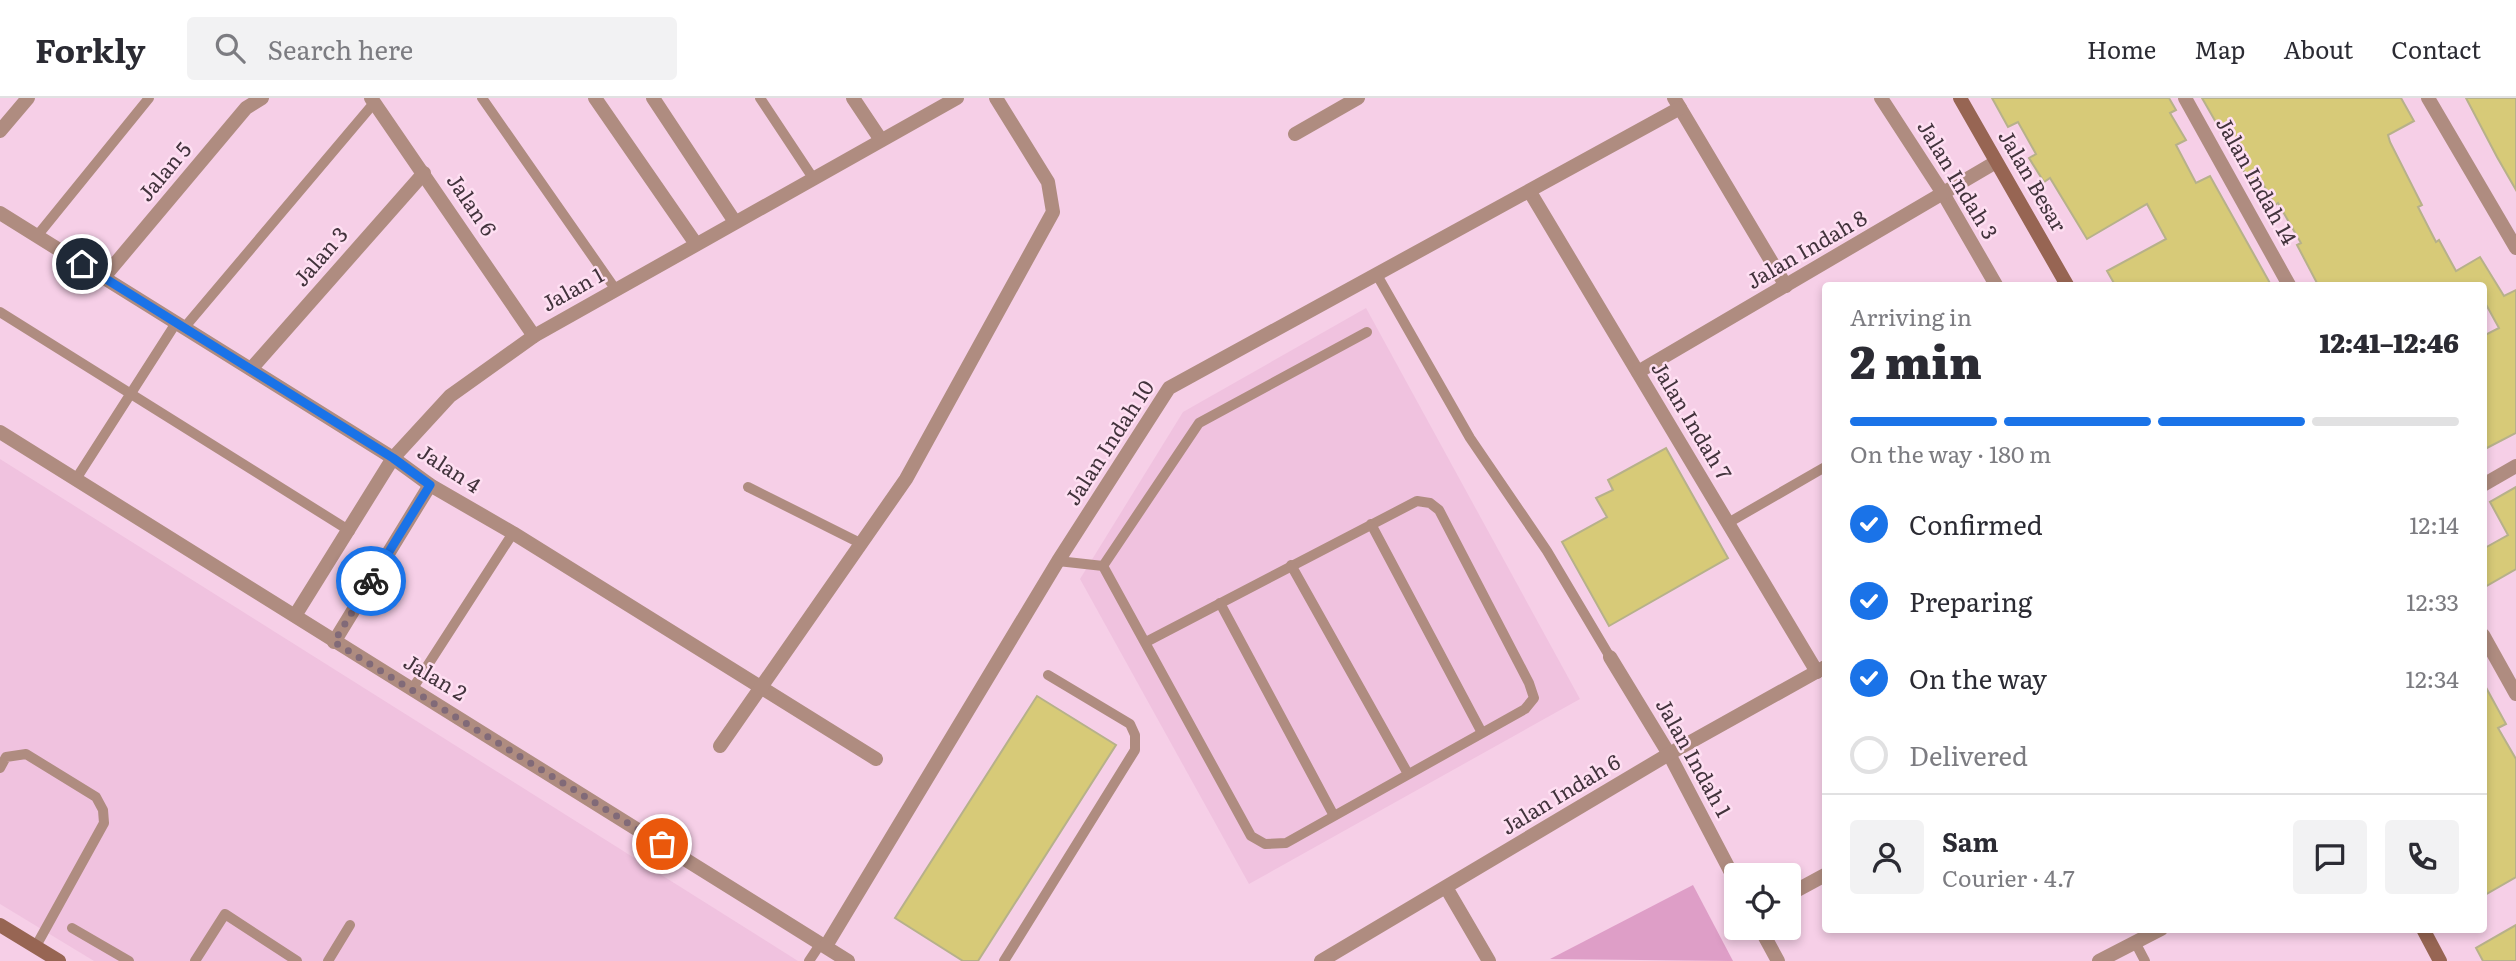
<!DOCTYPE html>
<meta charset="utf-8">
<style>
body{margin:0;font-family:Literata,serif;background:#f2f2f3;color:#2b2b33;height:100vh;display:flex;flex-direction:column;font-size:26px;white-space:nowrap}
*{box-sizing:border-box;margin:0}
p{font-size:23px;color:#7c7c81}
.icon{flex:none;width:38px;height:38px;fill:none;stroke:currentColor;stroke-width:2;stroke-linecap:round;stroke-linejoin:round}
.map{position:relative;flex:1;overflow:hidden}
.details{position:absolute;left:1822px;top:184px;width:665px;height:651px;display:flex;flex-direction:column;background:#fff;border-radius:7px;box-shadow:0 4px 10px #0003}
.details>*{flex:none}
.buttons{position:absolute;left:1724px;top:765px;display:grid;gap:14px}
.buttons a{display:grid;place-items:center;width:77px;height:77px;border-radius:7px;background:#fff;box-shadow:0 4px 10px #0003;font-size:35px}
.pin{position:absolute;display:grid;place-items:center;width:60px;height:60px;color:#fff;margin:-30px;border:4px solid #fff;border-radius:50%;box-shadow:0 2px 7px #0007}
.courier{position:absolute;display:grid;place-items:center;width:70px;height:70px;margin:-35px;border:5px solid #1a73e8;border-radius:50%;background:#fff;color:#222;box-shadow:0 2px 9px #0007}
.head em{font-style:normal;font-weight:800}
.head div{display:flex;flex-direction:column-reverse}
.head{display:flex;align-items:center;justify-content:space-between;height:119px;padding:0 28px}
h1{font-size:46px;font-weight:800;line-height:52px}
.bar{display:grid;grid-template-columns:repeat(4,1fr);gap:10px 7px;align-content:center;height:84px;padding:0 28px}
.bar i{height:9px;border-radius:5px;background:#e1e1e2}
.bar .active{background:#1a73e8}
.bar p{grid-column:span 4}
.line{display:flex;align-items:center;gap:18px;padding:0 28px;border-top:2px solid #e1e1e2}
.line div{flex:1}
.round{display:grid;place-items:center;flex:none;width:74px;height:74px;border-radius:7px;background:#f2f2f3}
ol{padding:0 28px;list-style:none}
li{display:flex;align-items:center;gap:21px;height:77px}
li p{margin-inline-start:auto}
li .icon{padding:7px;border-radius:50%;background:#1a73e8;color:#fff;stroke-width:4}
li:last-child{color:#7c7c81}
li i{width:38px;height:38px;border:4px solid #e1e1e2;border-radius:50%}
header{display:flex;align-items:center;gap:42px;box-sizing:border-box;height:98px;padding:0 35px;background:#fff;border-bottom:2px solid #e1e1e2}
header strong{font-size:33px}
nav{display:flex;gap:38px;margin-inline-start:auto;font-size:24px}
.search{width:490px;height:63px;background:#f2f2f3;display:flex;align-items:center;gap:18px;box-sizing:border-box;padding:0 24px;border-radius:7px;color:#7c7c81;font-size:26px}
.map>svg:first-child{display:block}
.built{fill:#f0c2df}
.green{fill:#de9ec7}
.building{fill:#d7ca78;stroke:#b7b18a;stroke-width:2}
.lines{fill:none;stroke-linecap:round;stroke-linejoin:round}
.lane{stroke:#af8c80;stroke-width:10}
.street{stroke:#af8c80;stroke-width:14}
.secondary{stroke:#976553;stroke-width:14}
.done{stroke:#816a78;stroke-width:7;stroke-dasharray:0 12.6}
.route{stroke:#1a73e8;stroke-width:9}
.labels{text-anchor:middle;stroke-width:5;stroke-linejoin:round;paint-order:stroke}
.street-label{font-size:21px;fill:#42333c;stroke:#fedff2}
</style>
<header>
<strong>Forkly</strong>
<div class="search"><svg class="icon" aria-label="search" viewBox="0 0 24 24"><circle cx="10" cy="10" r="6"/><path d="M15 15l6 6"/></svg>Search here</div>
<nav><a>Home</a><a>Map</a><a>About</a><a>Contact</a></nav>
</header>
<div class="map">
<svg width="2516" height="863" viewBox="0 0 2516 863">
<rect width="100%" height="100%" fill="#f6cfe7"/>
<g class="built">
<polygon points="1366,210 1580,601 1249,786 1080,481 1183,314"/>
<polygon points="0,361 798,863 94,863 0,806"/>
</g>
<polygon class="green" points="1693,787 1733,863 1550,861"/>
<g class="building">
<polygon points="1992,0 2169,0 2176,12 2170,15 2186,42 2176,47 2196,85 2210,78 2271,187 2115,187 2107,173 2166,141 2147,106 2087,141 2050,80 2044,84 2029,60 2036,56 2018,24 2008,29"/>
<polygon points="2202,0 2401,0 2414,23 2388,37 2390,44 2422,107 2418,109 2436,144 2439,142 2456,173 2480,159 2504,198 2516,192 2516,335 2483,352 2483,238 2499,230 2483,201 2483,187 2318,187 2297,147 2301,145 2278,105 2275,107 2262,84 2253,89"/>
<polygon points="2466,0 2516,0 2516,92 2497,59"/>
<polygon points="1666,350 1728,460 1609,528 1562,444 1607,419 1596,400 1613,392 1608,382"/>
<polygon points="2516,389 2516,471 2483,490 2483,451 2508,437 2490,404"/>
<polygon points="2483,584 2506,626 2498,630 2516,661 2516,779 2483,798"/>
<polygon points="1037,598 1116,647 978,863 963,863 895,820"/>
<polygon points="2516,827 2516,863 2483,863 2476,850"/>
</g>
<g class="lines">
<g class="lane">
<polyline points="482,0 616,192"/>
<polyline points="760,0 813,80"/>
<polyline points="37,138 149,0"/>
<polyline points="1377,177 1470,340 1547,453 1610,559"/>
<polyline points="0,214 350,433"/>
<polyline points="184,230 374,5"/>
<polyline points="76,381 176,225"/>
<polyline points="748,389 862,446"/>
<polyline points="1728,425 1825,369"/>
<polyline points="1371,426 1481,633"/>
<polyline points="1058,463 1103,468 1251,738 1265,746 1286,745 1525,611 1534,600 1529,585 1439,412 1430,405 1417,403 1146,544"/>
<polyline points="1291,467 1407,674"/>
<polyline points="1103,468 1199,325 1367,234"/>
<polyline points="1220,505 1333,716"/>
<polyline points="413,590 513,435"/>
<polyline points="0,670 6,659 26,656 96,699 103,712 104,725 36,848"/>
<polyline points="72,830 129,863"/>
<polyline points="2135,844 2145,863"/>
<polyline points="195,863 225,816 297,863"/>
<polyline points="328,863 350,827"/>
<polyline points="809,863 821,845"/>
<polyline points="1004,863 1135,652 1135,637 1130,626 1048,577"/>
</g>
<g class="street">
<polyline points="371,0 534,238"/>
<polyline points="595,0 696,146"/>
<polyline points="653,0 735,124"/>
<polyline points="853,0 881,42"/>
<polyline points="1674,0 1786,188"/>
<polyline points="1881,0 1944,97 1996,187"/>
<polyline points="2185,0 2289,187"/>
<polyline points="2428,0 2516,150"/>
<polyline points="0,33 28,0"/>
<polyline points="1295,36 1358,0"/>
<polyline points="1530,94 1817,574"/>
<polyline points="0,115 393,360 430,387 513,435 876,661"/>
<polyline points="104,179 246,10 262,0"/>
<polyline points="251,271 424,75"/>
<polyline points="1638,274 1996,64"/>
<polyline points="0,334 848,863"/>
<polyline points="2483,387 2516,368"/>
<polyline points="296,516 393,360 450,298 534,238 957,0"/>
<polyline points="2483,537 2516,596"/>
<polyline points="334,544 430,387"/>
<polyline points="1610,559 1669,656 1736,784"/>
<polyline points="720,648 906,381 1053,114 1048,84 996,0"/>
<polyline points="1447,791 1489,863"/>
<polyline points="1788,797 1825,777"/>
<polyline points="1760,830 1778,863"/>
<polyline points="826,848 1058,463 1169,290 1680,10"/>
<polyline points="1321,863 1669,656 1825,569"/>
<polyline points="2099,863 2161,831"/>
</g>
<g class="secondary">
<polyline points="1960,0 2067,187"/>
<polyline points="0,827 59,863"/>
<polyline points="2423,831 2440,863"/>
</g>
</g>
<g class="lines">
<polyline class="done" points="371,483 334,544 662,746"/>
<polyline class="route" points="82,166 393,360 430,387 371,483"/>
</g>
<g class="labels">
<g class="street-label">
<text transform="translate(165 74) rotate(-50)" y="7">Jalan 5</text>
<text transform="translate(1957 82) rotate(59)" y="7">Jalan Indah 3</text>
<text transform="translate(2032 83) rotate(60)" y="7">Jalan Besar</text>
<text transform="translate(2256 83) rotate(61)" y="7">Jalan Indah 14</text>
<text transform="translate(471 107) rotate(56)" y="7">Jalan 6</text>
<text transform="translate(1807 152) rotate(-30)" y="7">Jalan Indah 8</text>
<text transform="translate(321 159) rotate(-49)" y="7">Jalan 3</text>
<text transform="translate(573 192) rotate(-29)" y="7">Jalan 1</text>
<text transform="translate(1691 323) rotate(59)" y="7">Jalan Indah 7</text>
<text transform="translate(1110 345) rotate(-57)" y="7">Jalan Indah 10</text>
<text transform="translate(449 371) rotate(33)" y="7">Jalan 4</text>
<text transform="translate(435 580) rotate(31)" y="7">Jalan 2</text>
<text transform="translate(1693 660) rotate(61)" y="7">Jalan Indah 1</text>
<text transform="translate(1561 697) rotate(-31)" y="7">Jalan Indah 6</text>
</g>
</g>
</svg>
<div class="buttons">
<a><svg class="icon" aria-label="locate" viewBox="0 0 24 24"><circle cx="12" cy="12" r="6"/><path d="M12 2v4M12 18v4M2 12h4M18 12h4"/></svg></a>
</div>
<div class="pin" style="left:662px;top:746px;background:#ea580c"><svg class="icon" aria-label="bag" viewBox="0 0 24 24"><path d="M5 8h14l-1 12H6zM9 8a3 3 0 0 1 6 0"/></svg></div>
<div class="pin" style="left:82px;top:166px;background:#1f2937"><svg class="icon" aria-label="home" viewBox="0 0 24 24"><path d="M3 11l9-7 9 7M6 9v11h12V9"/></svg></div>
<div class="courier" style="left:371px;top:483px"><svg class="icon" aria-label="bike" viewBox="0 0 24 24"><circle cx="6" cy="16" r="4"/><circle cx="18" cy="16" r="4"/><path d="M6 16l4-8h5l3 8M10 8l3 8H6M13 5h3"/></svg></div>
<section class="details">
<div class="head"><div><h1>2 min</h1><p>Arriving in</p></div><em>12:41–12:46</em></div>
<div class="bar"><i class="active"></i><i class="active"></i><i class="active"></i><i></i><p>On the way · 180 m</p></div>
<ol>
<li><svg class="icon" aria-label="check" viewBox="0 0 24 24"><path d="M5 12l5 5 9-10"/></svg>Confirmed<p>12:14</p></li>
<li><svg class="icon" aria-label="check" viewBox="0 0 24 24"><path d="M5 12l5 5 9-10"/></svg>Preparing<p>12:33</p></li>
<li><svg class="icon" aria-label="check" viewBox="0 0 24 24"><path d="M5 12l5 5 9-10"/></svg>On the way<p>12:34</p></li>
<li><i></i>Delivered</li>
</ol>
<div class="line" style="height:126px"><a class="round"><svg class="icon" aria-label="person" viewBox="0 0 24 24"><circle cx="12" cy="8" r="4"/><path d="M4 21q1-7 8-7t8 7"/></svg></a><div><b>Sam</b><p>Courier · 4.7</p></div><a class="round"><svg class="icon" aria-label="chat" viewBox="0 0 24 24"><path d="M4 5h16v11H9l-5 4z"/></svg></a><a class="round"><svg class="icon" aria-label="phone" viewBox="0 0 24 24"><path d="M5 4h4l2 5-3 2q2 4 5 5l2-3 5 2v4C11 20 4 13 5 4z"/></svg></a></div>
</section>
</div>
